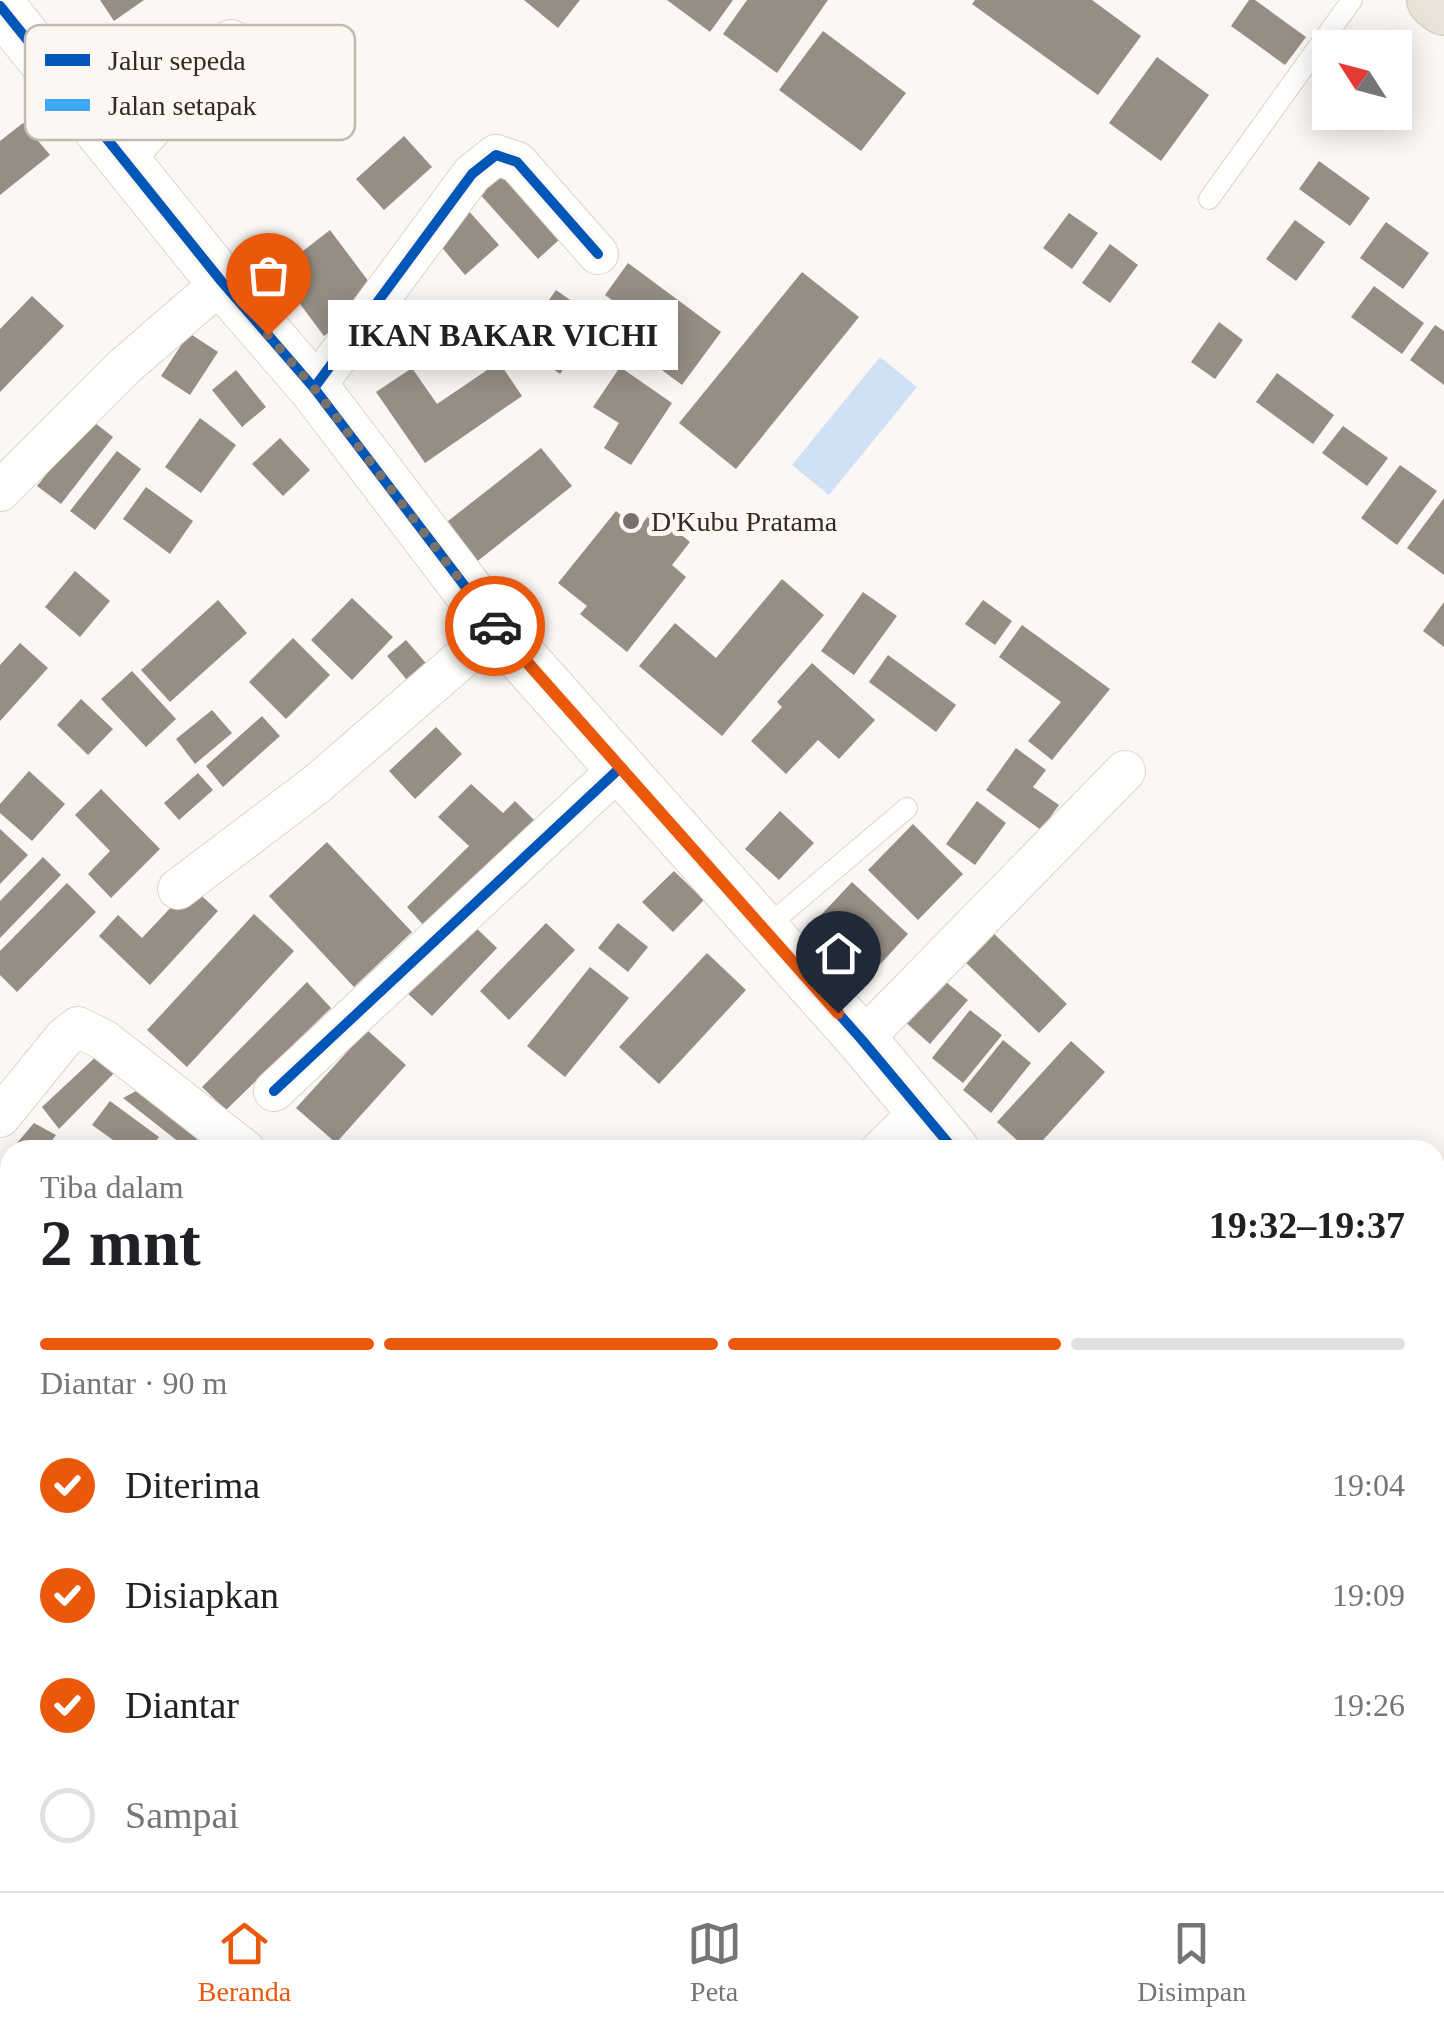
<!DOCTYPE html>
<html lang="id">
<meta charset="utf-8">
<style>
body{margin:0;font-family:Georgia,serif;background:#f2f2f2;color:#202124;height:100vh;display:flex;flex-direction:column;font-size:38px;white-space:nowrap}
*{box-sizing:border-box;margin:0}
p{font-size:32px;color:#757577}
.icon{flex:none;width:55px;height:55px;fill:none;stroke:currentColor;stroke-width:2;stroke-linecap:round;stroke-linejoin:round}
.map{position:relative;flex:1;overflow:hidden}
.details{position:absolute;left:0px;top:1140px;width:1445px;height:752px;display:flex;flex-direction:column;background:#fff;border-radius:30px 30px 0 0;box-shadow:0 5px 25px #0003}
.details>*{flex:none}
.needle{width:65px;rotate:306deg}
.tools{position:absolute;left:1312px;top:30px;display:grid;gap:20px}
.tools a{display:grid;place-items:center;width:100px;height:100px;border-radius:0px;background:#fff;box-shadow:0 5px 25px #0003;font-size:50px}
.pin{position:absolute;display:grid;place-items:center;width:85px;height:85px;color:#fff;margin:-102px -42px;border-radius:50% 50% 50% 0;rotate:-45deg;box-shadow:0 0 10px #0007}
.pin .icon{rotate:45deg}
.courier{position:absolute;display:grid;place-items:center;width:100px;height:100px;margin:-50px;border:8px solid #ea580c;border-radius:50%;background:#fff;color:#222;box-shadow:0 2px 12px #0007}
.bubble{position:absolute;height:70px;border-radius:0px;background:#fff;box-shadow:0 5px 25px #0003;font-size:32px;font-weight:700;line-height:70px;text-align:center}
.head em{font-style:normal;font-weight:700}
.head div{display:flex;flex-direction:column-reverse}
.head{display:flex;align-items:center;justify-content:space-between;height:170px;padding:0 40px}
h1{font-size:65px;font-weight:700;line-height:75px}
.bar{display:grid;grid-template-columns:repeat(4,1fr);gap:15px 10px;align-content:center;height:120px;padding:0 40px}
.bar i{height:12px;border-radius:8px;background:#e0e0e0}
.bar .active{background:#ea580c}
.bar p{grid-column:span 4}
ol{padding:0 40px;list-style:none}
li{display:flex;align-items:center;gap:30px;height:110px}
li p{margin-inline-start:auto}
li .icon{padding:10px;border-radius:50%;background:#ea580c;color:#fff;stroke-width:4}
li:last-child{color:#757577}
li i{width:55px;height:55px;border:5px solid #e0e0e0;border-radius:50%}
.menu{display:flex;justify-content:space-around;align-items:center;height:140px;border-top:2px solid #e0e0e0;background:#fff;font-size:28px;color:#757577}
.menu a{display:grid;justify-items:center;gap:5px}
.menu .active{color:#ea580c}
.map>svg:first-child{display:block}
.water{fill:#d0e1f5}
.building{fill:#968e84}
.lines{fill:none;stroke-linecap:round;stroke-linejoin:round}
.service-casing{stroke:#dad5ce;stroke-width:22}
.minor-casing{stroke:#dad5ce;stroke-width:42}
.tertiary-casing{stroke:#dad5ce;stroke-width:52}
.trunk-casing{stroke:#d5d1cf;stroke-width:58}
.service{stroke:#fefefd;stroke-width:20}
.minor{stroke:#fefefd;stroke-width:40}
.tertiary{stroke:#fefefd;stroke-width:50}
.trunk{stroke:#eae2d6;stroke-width:55}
.quiet{stroke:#3fa9f5;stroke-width:8;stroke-dasharray:15 8;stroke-linecap:butt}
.cycleway-casing{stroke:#fcf7f2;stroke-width:16}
.cycleway{stroke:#0057b8;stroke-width:10}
.done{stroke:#79726b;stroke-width:10;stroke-dasharray:0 18}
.route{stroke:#ea580c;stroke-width:12}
.poi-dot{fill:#79726b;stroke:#fcf7f2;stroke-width:4}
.labels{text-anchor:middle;stroke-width:10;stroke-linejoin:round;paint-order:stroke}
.poi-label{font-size:28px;fill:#332b21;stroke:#fcf7f2;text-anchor:start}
.key{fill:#fcf7f2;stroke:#c0bab3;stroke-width:2.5}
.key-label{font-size:28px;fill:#332b21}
</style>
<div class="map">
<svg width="1444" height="1891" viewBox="0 0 1444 1891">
<rect width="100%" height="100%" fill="#faf7f4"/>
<polygon class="water" points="880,357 917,387 829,495 792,465"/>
<g class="building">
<polygon points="100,0 144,0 114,21"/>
<polygon points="524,0 580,0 558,28"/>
<polygon points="667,0 733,0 710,32"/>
<polygon points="747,0 828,0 777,73 723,34"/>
<polygon points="975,0 1092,0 1141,36 1098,95 972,4"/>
<polygon points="1249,0 1255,0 1306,37 1285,65 1231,26"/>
<polygon points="823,31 906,93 861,151 779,90"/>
<polygon points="1157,57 1209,95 1161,161 1109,123"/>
<polygon points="23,123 50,155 0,195 0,141"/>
<polygon points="404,136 432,167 384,210 356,179"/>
<polygon points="1319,161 1370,198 1350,226 1299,189"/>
<polygon points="499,173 560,239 538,259 478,192"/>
<polygon points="467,209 499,245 465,275 434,238"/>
<polygon points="1069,213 1098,233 1072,269 1043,248"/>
<polygon points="1295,220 1325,242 1296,281 1266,259"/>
<polygon points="1386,222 1429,253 1403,289 1360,258"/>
<polygon points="330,230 378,294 324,336 276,272"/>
<polygon points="1110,244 1138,265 1110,303 1082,283"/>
<polygon points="628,263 721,332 682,385 651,362 668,341 605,295"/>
<polygon points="802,272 859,317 736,469 679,423"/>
<polygon points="1374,286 1424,323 1402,354 1351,317"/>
<polygon points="556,290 597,319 560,374 518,344"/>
<polygon points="32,296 64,326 0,392 0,329"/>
<polygon points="1219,322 1243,340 1215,379 1191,362"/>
<polygon points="1435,325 1444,331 1444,385 1410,360"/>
<polygon points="189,333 218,352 190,395 161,376"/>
<polygon points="499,362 522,396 425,463 376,392 412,368 437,404"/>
<polygon points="620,367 672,403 631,465 604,448 619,423 593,407"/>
<polygon points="236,370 266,407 242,427 212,390"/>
<polygon points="1277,373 1334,415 1313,444 1256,402"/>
<polygon points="200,418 236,445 201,493 165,467"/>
<polygon points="90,419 113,437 61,504 37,486"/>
<polygon points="1343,426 1388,458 1367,486 1322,453"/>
<polygon points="280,438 310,470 283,496 252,464"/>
<polygon points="541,448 572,486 469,568 438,529"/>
<polygon points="117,451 141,469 95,530 70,511"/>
<polygon points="1400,465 1437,491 1397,545 1361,518"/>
<polygon points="146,487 193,521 170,554 123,519"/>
<polygon points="1444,498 1444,575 1407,548"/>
<polygon points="616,511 638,529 652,511 690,542 672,565 686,577 627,652 580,614 587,606 558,583"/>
<polygon points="75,571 110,601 80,637 45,607"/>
<polygon points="782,579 824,615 722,736 639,666 675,623 716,658"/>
<polygon points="863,592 897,616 854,675 821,651"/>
<polygon points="352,598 393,637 352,680 311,640"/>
<polygon points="218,600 247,633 170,702 141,670"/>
<polygon points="983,600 1012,621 995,645 965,624"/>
<polygon points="1444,602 1444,647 1423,631"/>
<polygon points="1022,625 1110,689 1052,760 1028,741 1061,702 999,657"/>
<polygon points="293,638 330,675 286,719 249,682"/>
<polygon points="406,640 431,669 412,686 387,656"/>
<polygon points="20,643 48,668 0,721 0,665"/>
<polygon points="888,655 956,705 936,732 869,682"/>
<polygon points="812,663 875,720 839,759 818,740 786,774 751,741 782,707 777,702"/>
<polygon points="132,671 176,719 146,747 101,699"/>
<polygon points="81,699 113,729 88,755 57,725"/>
<polygon points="212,710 232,733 195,764 176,739"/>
<polygon points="262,716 280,736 223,787 206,766"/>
<polygon points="436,727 462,754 415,799 389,771"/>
<polygon points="1016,748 1046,770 1033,787 1059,805 1041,830 986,790"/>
<polygon points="29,771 65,804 32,841 0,813 0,804"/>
<polygon points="198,773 213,790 179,820 164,803"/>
<polygon points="471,784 503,813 515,801 535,821 426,928 407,907 469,846 438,817"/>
<polygon points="101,789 160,849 111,898 88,874 110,851 75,815"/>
<polygon points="977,801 1006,823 975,865 946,844"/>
<polygon points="780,811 814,843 779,880 745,849"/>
<polygon points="913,824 963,874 918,920 868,870"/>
<polygon points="0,829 28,855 0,884"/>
<polygon points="327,842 412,932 354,987 269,896"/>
<polygon points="43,857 61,875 0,938 0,901"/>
<polygon points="674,871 704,900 673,932 642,902"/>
<polygon points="852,882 908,934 862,984 806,931"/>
<polygon points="67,883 96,912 17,992 0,975 0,951"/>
<polygon points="191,886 218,911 150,985 99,936 118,915 142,938"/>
<polygon points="254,914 294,951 187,1067 147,1030"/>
<polygon points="470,922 497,948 432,1016 404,990"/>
<polygon points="546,923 575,950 509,1020 480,991"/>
<polygon points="618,923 648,947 628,972 598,948"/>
<polygon points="988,928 1067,1004 1039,1033 960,957"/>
<polygon points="707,953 746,990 659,1084 619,1047"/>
<polygon points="590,967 629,998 565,1077 527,1046"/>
<polygon points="941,978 968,1000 930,1044 904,1021"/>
<polygon points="307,982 331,1008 226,1110 202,1087"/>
<polygon points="970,1010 1002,1035 963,1083 932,1058"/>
<polygon points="367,1030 406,1065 336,1143 296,1108"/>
<polygon points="1003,1040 1031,1063 991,1113 963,1090"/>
<polygon points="1071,1041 1105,1072 1034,1150 1028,1150 997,1122"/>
<polygon points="102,1051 121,1066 59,1129 42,1107"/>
<polygon points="136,1091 197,1139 189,1150 123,1098"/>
<polygon points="110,1101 159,1137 149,1150 127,1150 92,1125"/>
<polygon points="34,1123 56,1135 45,1150 11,1150"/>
<polygon points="1435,1771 1444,1781 1444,1855 1435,1845"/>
<polygon points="210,1882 248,1882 258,1891 202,1891"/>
<polygon points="900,1882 1003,1882 997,1891 947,1891 949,1888 942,1883 936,1891 893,1891"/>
<polygon points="1167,1882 1215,1882 1208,1891 1164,1891 1162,1889"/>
</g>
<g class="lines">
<defs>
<g id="service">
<polyline points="1209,199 1352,0"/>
<polyline points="764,929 907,808"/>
</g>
<g id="minor">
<polyline points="125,158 231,40"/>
<polyline points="314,388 472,174 496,155 517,162 598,254"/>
<polyline points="0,491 125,366 222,282"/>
<polyline points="178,889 317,784 497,628"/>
<polyline points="862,1040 1125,771"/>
<polyline points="274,1091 621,767"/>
<polyline points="0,1117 64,1038 78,1027 104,1040 245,1150"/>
<polyline points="881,1150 922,1110"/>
<polyline points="1435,1621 1444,1614"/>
<polyline points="836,1882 843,1891"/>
<polyline points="621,1891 625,1882"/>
<polyline points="1423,1891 1444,1876"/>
</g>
<g id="tertiary">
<polyline points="0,6 222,282 314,388 502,635 862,1040 954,1150"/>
<polyline points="1435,1688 1444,1700"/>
</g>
<polyline id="trunk" points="1435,0 1444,7"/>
</defs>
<use href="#service" class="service-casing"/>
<use href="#minor" class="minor-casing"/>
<use href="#tertiary" class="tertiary-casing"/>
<use href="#trunk" class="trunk-casing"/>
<use href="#service" class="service"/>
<use href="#minor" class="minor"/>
<use href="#tertiary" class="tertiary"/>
<use href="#trunk" class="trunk"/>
<polyline class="quiet" points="836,1882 843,1891"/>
<defs>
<g id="cycleway">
<polyline points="0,6 222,282 314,388 502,635 862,1040 954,1150"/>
<polyline points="314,388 472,174 496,155 517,162 598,254"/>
<polyline points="274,1091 621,767"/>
</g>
</defs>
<use href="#cycleway" class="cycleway-casing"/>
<use href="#cycleway" class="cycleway"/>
</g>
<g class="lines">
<polyline class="done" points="268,335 314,388 495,626"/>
<polyline class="route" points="495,626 838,1013"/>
</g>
<circle class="poi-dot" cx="631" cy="521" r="10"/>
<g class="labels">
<g class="poi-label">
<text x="651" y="531">D'Kubu Pratama</text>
</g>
</g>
<rect x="25" y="25" width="330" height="115" rx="15" class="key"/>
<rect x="45" y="54" width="45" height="12" fill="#0057b8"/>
<rect x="45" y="99" width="45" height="12" fill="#3fa9f5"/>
<g class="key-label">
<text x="108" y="70">Jalur sepeda</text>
<text x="108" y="115">Jalan setapak</text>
</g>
</svg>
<div class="tools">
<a><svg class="needle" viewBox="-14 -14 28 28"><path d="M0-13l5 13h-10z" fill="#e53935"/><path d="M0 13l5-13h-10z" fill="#757577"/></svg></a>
</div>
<div class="pin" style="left:268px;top:335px;background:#ea580c"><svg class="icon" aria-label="bag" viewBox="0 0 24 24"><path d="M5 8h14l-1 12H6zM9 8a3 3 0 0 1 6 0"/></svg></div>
<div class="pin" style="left:838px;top:1013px;background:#1f2937"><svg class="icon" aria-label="home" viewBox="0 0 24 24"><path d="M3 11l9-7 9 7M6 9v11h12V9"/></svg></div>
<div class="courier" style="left:495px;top:626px"><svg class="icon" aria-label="car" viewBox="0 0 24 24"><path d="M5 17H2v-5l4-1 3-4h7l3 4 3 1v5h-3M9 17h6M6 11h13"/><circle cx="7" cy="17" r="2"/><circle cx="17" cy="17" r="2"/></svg></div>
<div class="bubble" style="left:328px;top:300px;width:350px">IKAN BAKAR VICHI</div>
<section class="details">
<div class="head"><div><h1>2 mnt</h1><p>Tiba dalam</p></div><em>19:32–19:37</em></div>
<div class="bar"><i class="active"></i><i class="active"></i><i class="active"></i><i></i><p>Diantar · 90 m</p></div>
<ol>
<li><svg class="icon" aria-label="check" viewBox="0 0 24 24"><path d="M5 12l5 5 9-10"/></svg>Diterima<p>19:04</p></li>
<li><svg class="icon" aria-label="check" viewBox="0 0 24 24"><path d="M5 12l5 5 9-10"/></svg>Disiapkan<p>19:09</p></li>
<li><svg class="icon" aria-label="check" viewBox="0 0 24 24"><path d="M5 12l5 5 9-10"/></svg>Diantar<p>19:26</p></li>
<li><i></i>Sampai</li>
</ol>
</section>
</div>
<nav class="menu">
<a class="active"><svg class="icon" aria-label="home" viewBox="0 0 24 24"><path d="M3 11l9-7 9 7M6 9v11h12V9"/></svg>Beranda</a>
<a><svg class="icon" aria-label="map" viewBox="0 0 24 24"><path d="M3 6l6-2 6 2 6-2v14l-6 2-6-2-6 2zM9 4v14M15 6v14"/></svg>Peta</a>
<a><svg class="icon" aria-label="saved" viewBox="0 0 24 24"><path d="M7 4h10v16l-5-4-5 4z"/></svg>Disimpan</a>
</nav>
